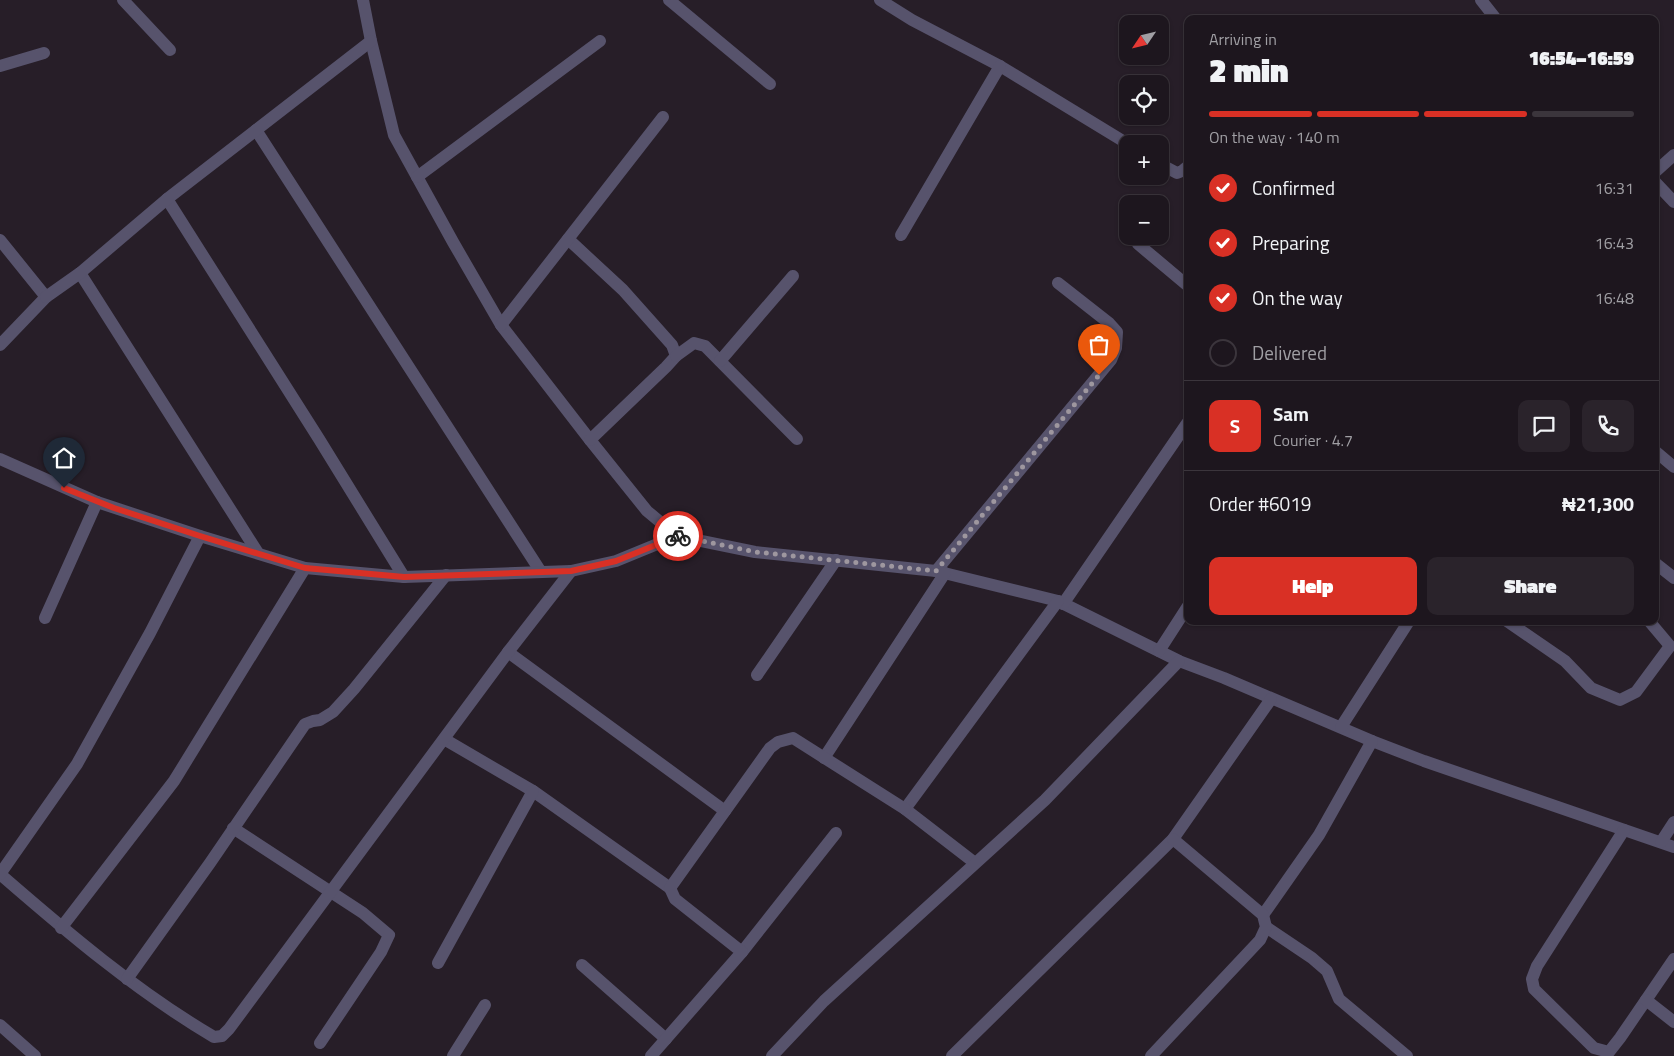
<!DOCTYPE html>
<meta charset="utf-8">
<style>
body{margin:0;font-family:"Titillium Web",sans-serif;background:#2a232b;color:#f1f3f6;height:100vh;display:flex;flex-direction:column;font-size:19px;white-space:nowrap}
*{box-sizing:border-box;margin:0}
p{font-size:16px;color:#a09fa4}
.icon{flex:none;width:28px;height:28px;fill:none;stroke:currentColor;stroke-width:2;stroke-linecap:round;stroke-linejoin:round}
.map{position:relative;flex:1;overflow:hidden}
.drawer{position:absolute;left:1184px;top:15px;width:475px;height:610px;display:flex;flex-direction:column;background:#1d161e;border-radius:10px;box-shadow:0 1px 4px #0004,0 0 0 1px #3b353c}
.drawer>*{flex:none}
.needle{width:32px;rotate:235deg}
.controls{position:absolute;left:1119px;top:15px;display:grid;gap:10px}
.controls a{display:grid;place-items:center;width:50px;height:50px;border-radius:10px;background:#1d161e;box-shadow:0 1px 4px #0004,0 0 0 1px #3b353c;font-size:25px}
.pin{position:absolute;display:grid;place-items:center;width:42px;height:42px;color:#fff;margin:-51px -21px;border-radius:50% 50% 50% 0;rotate:-45deg;box-shadow:0 0 5px #0007}
.pin .icon{rotate:45deg}
.courier{position:absolute;display:grid;place-items:center;width:50px;height:50px;margin:-25px;border:4px solid #d93025;border-radius:50%;background:#fff;color:#222;box-shadow:0 1px 6px #0007}
.headline em{font-style:normal;font-weight:800}
.headline div{display:flex;flex-direction:column-reverse}
.headline{display:flex;align-items:center;justify-content:space-between;height:85px;padding:0 25px}
h1{font-size:32px;font-weight:800;line-height:38px}
.bar{display:grid;grid-template-columns:repeat(4,1fr);gap:8px 5px;align-content:center;height:60px;padding:0 25px}
.bar i{height:6px;border-radius:4px;background:#3b353c}
.bar .active{background:#d93025}
.bar p{grid-column:span 4}
.line{display:flex;align-items:center;gap:12px;padding:0 25px;border-top:1px solid #3b353c}
.line div{flex:1}
.round{display:grid;place-items:center;flex:none;width:52px;height:52px;border-radius:10px;background:#2a232b}
ol{padding:0 25px;list-style:none}
li{display:flex;align-items:center;gap:15px;height:55px}
li p{margin-inline-start:auto}
li .icon{padding:5px;border-radius:50%;background:#d93025;color:#fff;stroke-width:4}
li:last-child{color:#a09fa4}
li i{width:28px;height:28px;border:2px solid #3b353c;border-radius:50%}
.cta{display:flex;gap:10px;margin-top:auto;padding:10px 25px}
.cta a{flex:1;height:58px;border-radius:10px;background:#d93025;color:#fff;font-size:20px;font-weight:800;line-height:58px;text-align:center}
.cta a+a{background:#2a232b;color:#f1f3f6}
.map>svg:first-child{display:block}
.lines{fill:none;stroke-linecap:round;stroke-linejoin:round}
.minor{stroke:#57536c;stroke-width:12}
.done{stroke:#9e979f;stroke-width:5;stroke-dasharray:0 9}
.route{stroke:#d93025;stroke-width:6}
</style>
<div class="map">
<svg width="1674" height="1056" viewBox="0 0 1674 1056">
<rect width="100%" height="100%" fill="#271e28"/>
<g class="lines">
<g class="minor">
<polyline points="123,0 170,50"/>
<polyline points="363,0 371,41 394,135 453,242 501,325 590,440 647,511 677,536 755,552 936,571 1058,601 1179,661 1224,678 1372,741 1424,761 1674,847"/>
<polyline points="669,0 770,84"/>
<polyline points="880,0 912,20 1000,66 1128,144"/>
<polyline points="1481,0 1496,19"/>
<polyline points="0,66 44,53"/>
<polyline points="256,130 541,572"/>
<polyline points="1160,164 1177,173 1182,171 1188,166"/>
<polyline points="1655,172 1674,155"/>
<polyline points="417,177 600,41"/>
<polyline points="1655,182 1674,202"/>
<polyline points="167,199 319,439 404,577"/>
<polyline points="901,235 1000,66"/>
<polyline points="568,239 623,290 672,345 676,356 666,367 590,440"/>
<polyline points="0,240 46,297 0,345"/>
<polyline points="1138,244 1188,286"/>
<polyline points="80,273 258,553"/>
<polyline points="46,297 80,273 167,199 371,41"/>
<polyline points="501,325 663,117"/>
<polyline points="676,356 694,343 705,346 797,439"/>
<polyline points="720,361 793,276"/>
<polyline points="1655,451 1674,467"/>
<polyline points="0,459 97,502 200,536 305,568 404,577 571,571 616,561 677,536"/>
<polyline points="1655,563 1674,578"/>
<polyline points="936,571 1111,360 1116,348 1117,332 1109,323 1058,283"/>
<polyline points="1063,604 1188,422"/>
<polyline points="45,618 97,502"/>
<polyline points="1507,621 1565,661 1591,688 1620,700 1636,692 1670,646 1649,621"/>
<polyline points="1159,651 1188,606"/>
<polyline points="508,652 725,811"/>
<polyline points="757,675 836,560"/>
<polyline points="1341,727 1409,621"/>
<polyline points="444,739 533,791 670,888"/>
<polyline points="824,758 945,573"/>
<polyline points="233,828 363,913 389,935 381,952 320,1043"/>
<polyline points="1624,830 1537,966 1532,979 1534,989 1594,1048 1609,1052 1620,1038 1674,959"/>
<polyline points="1661,842 1674,822"/>
<polyline points="975,863 905,809 1058,601"/>
<path d="M 0,874 C 68,933 136,991 214,1037 L 222,1036 L 229,1029 L 508,652 L 571,571"/>
<polyline points="0,874 77,764 150,633 200,536"/>
<polyline points="1263,915 1319,835 1372,741"/>
<polyline points="1266,927 1312,958 1327,971 1339,999 1407,1056"/>
<polyline points="61,928 174,781 305,568"/>
<polyline points="742,952 836,833"/>
<polyline points="438,963 533,791"/>
<polyline points="582,965 666,1039"/>
<polyline points="127,979 210,863 305,724 313,721 320,720 333,712 354,689 446,575"/>
<polyline points="1646,1000 1674,1022"/>
<polyline points="0,1025 35,1056"/>
<polyline points="453,1056 485,1005"/>
<polyline points="651,1056 742,952 675,899 670,888 770,748 778,742 793,738 905,809"/>
<polyline points="772,1056 824,1001 1045,800 1179,661"/>
<polyline points="952,1056 1173,839 1271,699"/>
<polyline points="1151,1056 1260,940 1266,927 1263,915 1173,839"/>
</g>
</g>
<g class="lines">
<polyline class="done" points="678,536 756,552 936,571 1099,375"/>
<polyline class="route" points="64,488 114,508 200,536 305,568 404,577 571,571 616,561 678,536"/>
</g>
</svg>
<div class="controls">
<a><svg class="needle" viewBox="-14 -14 28 28"><path d="M0-13l5 13h-10z" fill="#e53935"/><path d="M0 13l5-13h-10z" fill="#a09fa4"/></svg></a>
<a><svg class="icon" aria-label="locate" viewBox="0 0 24 24"><circle cx="12" cy="12" r="6"/><path d="M12 2v4M12 18v4M2 12h4M18 12h4"/></svg></a>
<a>+</a>
<a>−</a>
</div>
<div class="pin" style="left:1099px;top:375px;background:#ea580c"><svg class="icon" aria-label="bag" viewBox="0 0 24 24"><path d="M5 8h14l-1 12H6zM9 8a3 3 0 0 1 6 0"/></svg></div>
<div class="pin" style="left:64px;top:488px;background:#1f2937"><svg class="icon" aria-label="home" viewBox="0 0 24 24"><path d="M3 11l9-7 9 7M6 9v11h12V9"/></svg></div>
<div class="courier" style="left:678px;top:536px"><svg class="icon" aria-label="bike" viewBox="0 0 24 24"><circle cx="6" cy="16" r="4"/><circle cx="18" cy="16" r="4"/><path d="M6 16l4-8h5l3 8M10 8l3 8H6M13 5h3"/></svg></div>
<section class="drawer">
<div class="headline"><div><h1>2 min</h1><p>Arriving in</p></div><em>16:54–16:59</em></div>
<div class="bar"><i class="active"></i><i class="active"></i><i class="active"></i><i></i><p>On the way · 140 m</p></div>
<ol>
<li><svg class="icon" aria-label="check" viewBox="0 0 24 24"><path d="M5 12l5 5 9-10"/></svg>Confirmed<p>16:31</p></li>
<li><svg class="icon" aria-label="check" viewBox="0 0 24 24"><path d="M5 12l5 5 9-10"/></svg>Preparing<p>16:43</p></li>
<li><svg class="icon" aria-label="check" viewBox="0 0 24 24"><path d="M5 12l5 5 9-10"/></svg>On the way<p>16:48</p></li>
<li><i></i>Delivered</li>
</ol>
<div class="line" style="height:90px"><b class="round" style="background:#d93025;color:#fff">S</b><div><b>Sam</b><p>Courier · 4.7</p></div><a class="round"><svg class="icon" aria-label="chat" viewBox="0 0 24 24"><path d="M4 5h16v11H9l-5 4z"/></svg></a><a class="round"><svg class="icon" aria-label="phone" viewBox="0 0 24 24"><path d="M5 4h4l2 5-3 2q2 4 5 5l2-3 5 2v4C11 20 4 13 5 4z"/></svg></a></div>
<div class="line" style="height:65px"><div>Order #6019</div><b>₦21,300</b></div>
<div class="cta"><a>Help</a><a>Share</a></div>
</section>
</div>
